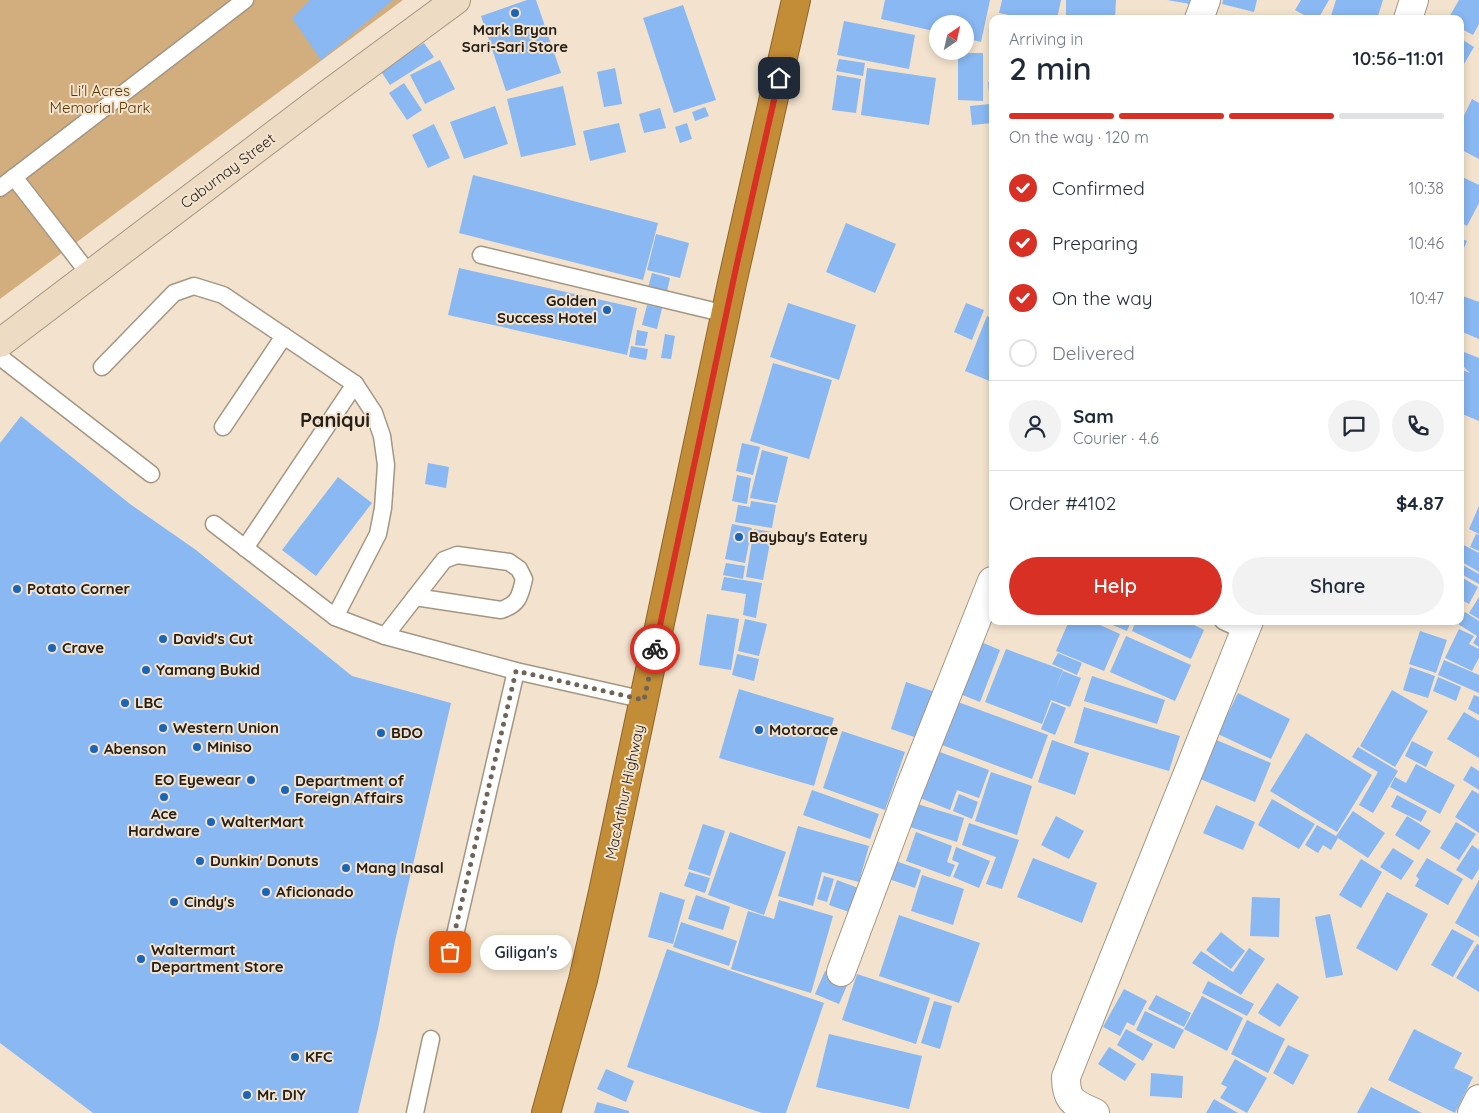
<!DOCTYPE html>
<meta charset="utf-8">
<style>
body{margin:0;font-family:Quicksand,sans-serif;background:#f2f2f3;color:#1f2937;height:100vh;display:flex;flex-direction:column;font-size:19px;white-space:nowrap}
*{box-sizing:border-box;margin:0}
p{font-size:16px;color:#747a83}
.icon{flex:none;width:28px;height:28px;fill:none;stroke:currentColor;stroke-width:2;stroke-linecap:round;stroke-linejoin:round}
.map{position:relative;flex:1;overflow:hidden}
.details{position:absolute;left:989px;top:15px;width:475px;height:610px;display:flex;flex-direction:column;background:#fff;border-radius:10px;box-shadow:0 2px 8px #0003}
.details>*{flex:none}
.needle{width:32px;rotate:34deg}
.tools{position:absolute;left:929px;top:15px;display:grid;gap:10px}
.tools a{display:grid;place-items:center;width:45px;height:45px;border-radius:50%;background:#fff;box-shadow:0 2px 8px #0003;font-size:25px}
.pin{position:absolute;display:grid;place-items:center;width:42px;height:42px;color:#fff;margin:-21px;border-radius:10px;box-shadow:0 2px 8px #0006}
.courier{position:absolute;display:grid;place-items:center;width:50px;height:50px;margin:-25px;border:4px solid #d93025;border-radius:50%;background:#fff;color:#222;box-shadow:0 1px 6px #0007}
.bubble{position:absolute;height:35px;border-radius:18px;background:#fff;box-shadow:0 2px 8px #0003;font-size:16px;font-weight:600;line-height:35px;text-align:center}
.summary em{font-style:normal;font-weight:600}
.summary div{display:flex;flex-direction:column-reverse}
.summary{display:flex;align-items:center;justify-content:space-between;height:85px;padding:0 20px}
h1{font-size:32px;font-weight:600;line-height:38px}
.bar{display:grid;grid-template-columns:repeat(4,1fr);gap:8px 5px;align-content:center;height:60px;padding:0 20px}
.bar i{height:6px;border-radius:4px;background:#e0e1e3}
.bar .selected{background:#d93025}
.bar p{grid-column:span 4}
.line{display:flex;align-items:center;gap:12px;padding:0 20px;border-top:1px solid #e0e1e3}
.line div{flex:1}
.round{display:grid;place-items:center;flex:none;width:52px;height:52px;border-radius:26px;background:#f2f2f3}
ol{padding:0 20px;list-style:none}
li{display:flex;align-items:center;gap:15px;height:55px}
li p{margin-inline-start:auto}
li .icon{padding:5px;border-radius:50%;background:#d93025;color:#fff;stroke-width:4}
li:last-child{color:#747a83}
li i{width:28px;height:28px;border:2px solid #e0e1e3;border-radius:50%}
.primary-button{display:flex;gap:10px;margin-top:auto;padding:10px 20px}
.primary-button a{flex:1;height:58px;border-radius:30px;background:#d93025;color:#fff;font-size:20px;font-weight:600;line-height:58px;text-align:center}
.primary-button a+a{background:#f2f2f3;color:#1f2937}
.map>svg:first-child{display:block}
.green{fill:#d2ae7e}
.building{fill:#89b8f2}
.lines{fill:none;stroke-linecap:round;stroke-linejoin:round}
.lane-casing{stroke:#a49682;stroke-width:19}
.street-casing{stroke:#a49682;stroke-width:30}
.secondary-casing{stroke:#a49682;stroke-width:30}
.highway-casing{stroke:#8c662c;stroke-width:30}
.lane{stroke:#fff;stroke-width:16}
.street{stroke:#fff;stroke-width:28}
.secondary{stroke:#eddcc3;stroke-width:28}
.highway{stroke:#c38c36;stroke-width:28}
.done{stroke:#6e6458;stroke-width:5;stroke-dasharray:0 9}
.route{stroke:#d93025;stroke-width:6}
.poi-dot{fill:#1b65b4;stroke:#f3e3ce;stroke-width:2}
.labels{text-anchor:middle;stroke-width:4;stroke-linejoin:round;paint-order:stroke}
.poi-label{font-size:15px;font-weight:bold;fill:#262019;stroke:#f3e3ce;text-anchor:start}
.park-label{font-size:15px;fill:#553700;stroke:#f3e3ce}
.street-label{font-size:15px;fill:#262019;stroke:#f3e3ce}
.district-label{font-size:20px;font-weight:bold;fill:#262019;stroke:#f3e3ce}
</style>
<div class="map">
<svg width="1479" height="1113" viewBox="0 0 1479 1113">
<rect width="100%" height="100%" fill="#f3e3ce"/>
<polygon class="green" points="0,0 403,0 0,299"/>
<g class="building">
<polygon points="310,0 393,0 321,60 292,18"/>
<polygon points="527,0 536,0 561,73 506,91 481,16"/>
<polygon points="885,0 990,0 981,42 965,38 965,24 938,24 938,32 881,19"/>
<polygon points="1002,0 1061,0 1057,19 1027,19 999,13"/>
<polygon points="1066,0 1116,0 1115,19 1066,19"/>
<polygon points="1167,0 1191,0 1190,4"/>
<polygon points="1223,0 1257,0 1254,12 1222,4"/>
<polygon points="1301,0 1329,0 1318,19 1311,19 1295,10"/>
<polygon points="1336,0 1383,0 1377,19 1330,19"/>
<polygon points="1459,0 1479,0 1479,24 1473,35 1460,28 1460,19 1448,19"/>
<polygon points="683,5 716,100 674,113 643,18"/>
<polygon points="844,21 915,35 909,69 837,55"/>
<polygon points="1460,38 1474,47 1461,69 1460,68"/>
<polygon points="424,43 434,57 390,85 380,70"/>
<polygon points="958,53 983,53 983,101 958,100"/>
<polygon points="839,59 865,63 863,76 836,71"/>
<polygon points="440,60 455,89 425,104 410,75"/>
<polygon points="615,68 622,104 604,107 597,72"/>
<polygon points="867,68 936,78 929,125 861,115"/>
<polygon points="837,75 861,79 856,113 832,110"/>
<polygon points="988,82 992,82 992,123 972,125 970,106 990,104"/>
<polygon points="404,83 422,110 407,120 389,93"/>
<polygon points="563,86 576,145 521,157 507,99"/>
<polygon points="1472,99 1479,103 1479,159 1460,149 1460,124"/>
<polygon points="495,106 508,144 464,159 450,122"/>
<polygon points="705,107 709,116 695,121 692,112"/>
<polygon points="660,108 666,128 644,133 639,114"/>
<polygon points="619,123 626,152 590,161 583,131"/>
<polygon points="687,123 692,139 680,143 675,127"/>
<polygon points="434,124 450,158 428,168 412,135"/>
<polygon points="473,175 658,223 643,280 459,233"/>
<polygon points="1460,176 1479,185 1479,203 1467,226 1460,222"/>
<polygon points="846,223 896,244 875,293 826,272"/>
<polygon points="656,234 689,243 680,278 647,270"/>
<polygon points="1460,238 1467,241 1460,257"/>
<polygon points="459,268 637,308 627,355 448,315"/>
<polygon points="652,273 670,278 666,296 647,291"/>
<polygon points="1460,295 1479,302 1479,339 1460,331"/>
<polygon points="788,303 856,325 839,380 770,357"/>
<polygon points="966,303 984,310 972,340 954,332"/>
<polygon points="647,305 662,308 657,329 642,325"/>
<polygon points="987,316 992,318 992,382 965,371"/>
<polygon points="637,330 648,332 645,346 635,345"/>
<polygon points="665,334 675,336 671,359 661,358"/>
<polygon points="631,346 648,349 646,360 629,357"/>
<polygon points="1464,352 1479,358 1479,421 1460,413 1460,369 1470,373 1460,363"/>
<polygon points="773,363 832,380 809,459 750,441"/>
<polygon points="21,416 130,504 196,550 352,676 451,703 395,941 378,1029 358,1113 93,1113 0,1043 0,443"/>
<polygon points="742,443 760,447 753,475 736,471"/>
<polygon points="762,450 788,457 777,503 750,498"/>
<polygon points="428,463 449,467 446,488 425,484"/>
<polygon points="737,475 751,478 747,504 732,501"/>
<polygon points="338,477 372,503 316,576 282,550"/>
<polygon points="751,501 776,505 772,528 735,522 738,505 750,507"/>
<polygon points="1479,506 1479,534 1469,529"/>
<polygon points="732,524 752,528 745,563 725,559"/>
<polygon points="754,529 772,532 763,580 746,577"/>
<polygon points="1476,534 1479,535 1479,551 1470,547"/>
<polygon points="1460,543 1479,553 1479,572 1462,562 1464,558 1460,556"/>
<polygon points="726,563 745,566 743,579 723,575"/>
<polygon points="1461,564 1479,574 1479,584 1463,575 1460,581"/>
<polygon points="724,577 762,583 756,618 743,615 746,594 721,590"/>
<polygon points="1463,578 1478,587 1469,604 1460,599 1460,584"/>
<polygon points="1479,597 1479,619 1469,613"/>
<polygon points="1465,612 1479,621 1479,647 1473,643 1477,636 1458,624"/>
<polygon points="707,614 739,619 731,670 699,665"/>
<polygon points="745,619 767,624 759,656 738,651"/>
<polygon points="1069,621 1091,621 1120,634 1104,671 1056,651"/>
<polygon points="1103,621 1131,621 1127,631"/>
<polygon points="1136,621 1186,621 1204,630 1191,659 1132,631"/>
<polygon points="1459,629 1474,636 1469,644 1479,649 1479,658 1472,671 1445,658"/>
<polygon points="1420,631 1447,640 1436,673 1409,664"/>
<polygon points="1126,636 1191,665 1175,701 1110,672"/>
<polygon points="981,642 1000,650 980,702 960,694"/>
<polygon points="1006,649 1063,670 1054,693 1063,671 1081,678 1070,707 1051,700 1042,724 985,702"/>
<polygon points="1058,653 1082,663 1077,675 1052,664"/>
<polygon points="737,654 759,659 754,681 732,675"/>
<polygon points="1444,660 1479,675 1479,693 1438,675"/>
<polygon points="1410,667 1435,676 1428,698 1403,690"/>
<polygon points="1092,676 1165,700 1157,724 1084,701"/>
<polygon points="1438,677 1461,687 1456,701 1433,691"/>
<polygon points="906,682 935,692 920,739 891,729"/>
<polygon points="739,689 834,718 814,786 719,758"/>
<polygon points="1392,690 1428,711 1395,767 1360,746"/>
<polygon points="1238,693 1290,719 1271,759 1218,734"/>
<polygon points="1474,695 1479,697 1479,715 1468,709"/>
<polygon points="958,702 1048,735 1032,779 942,745"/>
<polygon points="1052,702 1066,708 1055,735 1041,729"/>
<polygon points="1084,707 1180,736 1169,771 1074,743"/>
<polygon points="1464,712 1479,721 1479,758 1447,739"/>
<polygon points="842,731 905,752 885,810 823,788"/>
<polygon points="1306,733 1372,775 1337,832 1270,791"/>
<polygon points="1214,739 1271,763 1255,802 1198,778"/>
<polygon points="1052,740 1089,753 1075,795 1038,782"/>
<polygon points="1412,741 1433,752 1426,767 1405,756"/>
<polygon points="1358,747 1398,771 1373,813 1359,805 1378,772 1352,757"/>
<polygon points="937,751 989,770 979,798 957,790 950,810 920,798"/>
<polygon points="1416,764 1455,785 1440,814 1390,787 1395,777 1406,783"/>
<polygon points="1471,766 1479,771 1479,790 1463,780"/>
<polygon points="991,772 1032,786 1017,835 975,821"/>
<polygon points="812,790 879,814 870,839 803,815"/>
<polygon points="1472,790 1479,794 1479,833 1455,817"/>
<polygon points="959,794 978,802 972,819 953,811"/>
<polygon points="1397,795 1427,811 1421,822 1391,807"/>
<polygon points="1272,799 1315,824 1299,849 1258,825"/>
<polygon points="917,804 964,818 957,842 910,827"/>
<polygon points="1216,805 1255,822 1243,850 1203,833"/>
<polygon points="1353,811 1385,833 1368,858 1338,838 1331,850 1323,845 1318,853 1305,845 1317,825 1336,836"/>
<polygon points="1056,816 1084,831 1069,859 1041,845"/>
<polygon points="1407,816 1431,831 1419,850 1395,835"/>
<polygon points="1456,822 1476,834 1459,860 1440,848"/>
<polygon points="969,823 1019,840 1002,889 986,884 996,857 962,845"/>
<polygon points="703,824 725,831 710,876 688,869"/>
<polygon points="798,826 869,846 859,882 822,872 813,906 778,896"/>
<polygon points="730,832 786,852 764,915 708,895"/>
<polygon points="916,832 952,846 947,862 955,865 950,877 906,861"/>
<polygon points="1472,845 1479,850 1479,869 1472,880 1456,870"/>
<polygon points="956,847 990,861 979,888 953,877 959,863 952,860"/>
<polygon points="1393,848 1414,861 1401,880 1380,867"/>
<polygon points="1033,858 1097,883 1082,923 1017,897"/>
<polygon points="1427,858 1463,879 1448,905 1415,886 1419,879 1416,876"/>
<polygon points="1361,859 1382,872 1361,908 1339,895"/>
<polygon points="893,860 921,870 915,888 886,878"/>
<polygon points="689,872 710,878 705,893 684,886"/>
<polygon points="922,875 964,889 953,925 911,911"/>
<polygon points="824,876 834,879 827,902 817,899"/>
<polygon points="837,880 858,888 849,912 829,905"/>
<polygon points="1479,880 1479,937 1455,923"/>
<polygon points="660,892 685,900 673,944 648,937"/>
<polygon points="1387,892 1428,914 1397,971 1356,948"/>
<polygon points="696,895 730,907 723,930 688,919"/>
<polygon points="1252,897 1280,898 1279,937 1250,936"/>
<polygon points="779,900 833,916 811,993 731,969 748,911 774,919"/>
<polygon points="1330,914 1343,975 1326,978 1315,917"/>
<polygon points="899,915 980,943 959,1003 879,976"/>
<polygon points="681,922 737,941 729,966 673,947"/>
<polygon points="1452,929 1474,941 1453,977 1431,965"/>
<polygon points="1221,932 1245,951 1231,969 1206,950"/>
<polygon points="1477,944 1479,945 1479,992 1456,978"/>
<polygon points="1249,948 1265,959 1241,995 1192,963 1201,951 1233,972"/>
<polygon points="667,949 824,1003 786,1113 762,1113 627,1067"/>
<polygon points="825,971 849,981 839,1004 815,994"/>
<polygon points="857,974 930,998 916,1044 842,1020"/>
<polygon points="1208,981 1254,1004 1247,1016 1202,993"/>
<polygon points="1277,983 1299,997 1280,1027 1258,1013"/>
<polygon points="1124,989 1147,1001 1134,1026 1127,1022 1120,1036 1103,1027"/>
<polygon points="1156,995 1191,1013 1184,1027 1148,1009"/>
<polygon points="1202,996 1243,1018 1227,1051 1184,1029"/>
<polygon points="934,1001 952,1006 940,1049 921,1043"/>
<polygon points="1145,1011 1184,1030 1174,1049 1136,1030"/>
<polygon points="1247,1020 1285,1039 1268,1073 1231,1054"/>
<polygon points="1126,1029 1153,1044 1143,1061 1117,1045"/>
<polygon points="1414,1029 1462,1053 1454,1068 1473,1077 1455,1113 1388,1080"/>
<polygon points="829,1034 922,1056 909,1109 816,1087"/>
<polygon points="1288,1045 1309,1055 1293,1085 1273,1073"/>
<polygon points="1109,1047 1136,1064 1125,1081 1098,1064"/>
<polygon points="1235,1059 1267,1078 1247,1113 1220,1098 1227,1087 1221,1084"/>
<polygon points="606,1069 634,1081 626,1102 597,1089"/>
<polygon points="1151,1073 1183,1076 1182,1098 1150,1096"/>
<polygon points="1371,1087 1422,1113 1357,1113"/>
<polygon points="1214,1099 1238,1113 1206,1113"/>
<polygon points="597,1102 629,1111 629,1113 594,1113"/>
</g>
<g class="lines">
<defs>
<g id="lane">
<polyline points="14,177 90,275"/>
<polyline points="0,188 245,0"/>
<polyline points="481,255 726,314"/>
<polyline points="0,357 151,474"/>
<polyline points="102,367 174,293 194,286 223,295 355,384 374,413 382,436 386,465 383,508 378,534 335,617"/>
<polyline points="223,427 284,336"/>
<polyline points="214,524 335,617 385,636 516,671 645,700"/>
<polyline points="245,548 355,384"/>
<polyline points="1223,621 1245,631"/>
<path d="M 385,636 L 444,560 L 457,555 L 509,562 L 519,569 L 524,579 C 520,596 519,604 501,610 L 415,597"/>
<polyline points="451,952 516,671"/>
<polyline points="415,1113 431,1039"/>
</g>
<g id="street">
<polyline points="1199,19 1206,0"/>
<polyline points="1408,19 1414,0"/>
<polyline points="841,972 909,790 992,581"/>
<path d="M 1095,1113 C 1074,1103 1066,1102 1066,1077 L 1249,621"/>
<polyline points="1472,1113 1479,1099"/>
</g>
<polyline id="secondary" points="0,343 327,95 456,0"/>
<polyline id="highway" points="546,1113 583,980 603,892 732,283 796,0"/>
</defs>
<use href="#lane" class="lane-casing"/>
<use href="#street" class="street-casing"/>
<use href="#secondary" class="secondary-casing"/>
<use href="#highway" class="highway-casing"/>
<use href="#lane" class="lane"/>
<use href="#street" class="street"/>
<use href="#secondary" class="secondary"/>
<use href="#highway" class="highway"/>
</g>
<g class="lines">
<polyline class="done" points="450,952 516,671 644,700 655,649"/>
<polyline class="route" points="655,649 736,268 779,78"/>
</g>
<g class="poi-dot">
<circle cx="515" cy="13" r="5"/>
<circle cx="607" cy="310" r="5"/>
<circle cx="739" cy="537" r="5"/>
<circle cx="17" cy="589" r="5"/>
<circle cx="163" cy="639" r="5"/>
<circle cx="52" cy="648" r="5"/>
<circle cx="146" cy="670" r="5"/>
<circle cx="125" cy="703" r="5"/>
<circle cx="163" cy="728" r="5"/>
<circle cx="759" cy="730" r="5"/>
<circle cx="381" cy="733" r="5"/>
<circle cx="197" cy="747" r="5"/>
<circle cx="94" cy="749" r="5"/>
<circle cx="251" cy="780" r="5"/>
<circle cx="285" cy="790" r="5"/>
<circle cx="164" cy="797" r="5"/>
<circle cx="211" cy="822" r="5"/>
<circle cx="200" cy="861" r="5"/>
<circle cx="346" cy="868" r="5"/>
<circle cx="266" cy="892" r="5"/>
<circle cx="174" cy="902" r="5"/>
<circle cx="141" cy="959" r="5"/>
<circle cx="295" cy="1057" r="5"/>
<circle cx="247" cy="1095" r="5"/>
</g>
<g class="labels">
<g class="poi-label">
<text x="515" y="35" text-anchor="middle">Mark Bryan<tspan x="515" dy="17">Sari-Sari Store</tspan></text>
<text x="597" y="306" text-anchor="end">Golden<tspan x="597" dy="17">Success Hotel</tspan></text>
<text x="749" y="542">Baybay's Eatery</text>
<text x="27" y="594">Potato Corner</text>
<text x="173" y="644">David's Cut</text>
<text x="62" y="653">Crave</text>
<text x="156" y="675">Yamang Bukid</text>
<text x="135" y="708">LBC</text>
<text x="173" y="733">Western Union</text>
<text x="769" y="735">Motorace</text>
<text x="391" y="738">BDO</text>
<text x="207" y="752">Miniso</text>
<text x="104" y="754">Abenson</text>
<text x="241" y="785" text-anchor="end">EO Eyewear</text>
<text x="295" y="786">Department of<tspan x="295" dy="17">Foreign Affairs</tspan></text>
<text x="164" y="819" text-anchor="middle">Ace<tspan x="164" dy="17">Hardware</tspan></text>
<text x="221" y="827">WalterMart</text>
<text x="210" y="866">Dunkin' Donuts</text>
<text x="356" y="873">Mang Inasal</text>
<text x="276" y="897">Aficionado</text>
<text x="184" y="907">Cindy's</text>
<text x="151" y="955">Waltermart<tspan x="151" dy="17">Department Store</tspan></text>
<text x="305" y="1062">KFC</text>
<text x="257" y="1100">Mr. DIY</text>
</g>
<g class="park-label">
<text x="100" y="96">Li'l Acres<tspan x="100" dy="17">Memorial Park</tspan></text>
</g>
<g class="street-label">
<text transform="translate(228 171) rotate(-37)" y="5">Caburnay Street</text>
<text transform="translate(625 792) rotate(-78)" y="5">MacArthur Highway</text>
</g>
<g class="district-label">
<text x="335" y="427">Paniqui</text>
</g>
</g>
</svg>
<div class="tools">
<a><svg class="needle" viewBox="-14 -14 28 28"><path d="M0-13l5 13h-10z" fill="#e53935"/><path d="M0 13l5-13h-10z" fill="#747a83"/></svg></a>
</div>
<div class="pin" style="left:450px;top:952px;background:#ea580c"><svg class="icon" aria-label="bag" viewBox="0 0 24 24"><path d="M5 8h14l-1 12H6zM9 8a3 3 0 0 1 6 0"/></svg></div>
<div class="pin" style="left:779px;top:78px;background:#1f2937"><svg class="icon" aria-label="home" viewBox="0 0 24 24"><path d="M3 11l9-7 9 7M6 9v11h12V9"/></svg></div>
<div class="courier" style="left:655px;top:649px"><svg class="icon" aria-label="bike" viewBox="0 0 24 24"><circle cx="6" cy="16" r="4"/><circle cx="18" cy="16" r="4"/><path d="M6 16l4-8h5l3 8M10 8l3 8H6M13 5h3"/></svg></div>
<div class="bubble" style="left:480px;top:935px;width:92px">Giligan's</div>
<section class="details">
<div class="summary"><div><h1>2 min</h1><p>Arriving in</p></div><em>10:56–11:01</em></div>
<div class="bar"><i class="selected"></i><i class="selected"></i><i class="selected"></i><i></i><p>On the way · 120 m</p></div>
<ol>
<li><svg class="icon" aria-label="check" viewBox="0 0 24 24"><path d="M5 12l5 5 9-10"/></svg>Confirmed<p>10:38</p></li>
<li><svg class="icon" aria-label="check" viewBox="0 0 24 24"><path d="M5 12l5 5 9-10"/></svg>Preparing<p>10:46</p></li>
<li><svg class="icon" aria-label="check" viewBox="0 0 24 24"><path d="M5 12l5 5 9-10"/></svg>On the way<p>10:47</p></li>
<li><i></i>Delivered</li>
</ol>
<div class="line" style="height:90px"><a class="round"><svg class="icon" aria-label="person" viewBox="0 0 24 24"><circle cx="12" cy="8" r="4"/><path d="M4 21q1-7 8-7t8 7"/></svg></a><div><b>Sam</b><p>Courier · 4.6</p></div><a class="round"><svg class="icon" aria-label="chat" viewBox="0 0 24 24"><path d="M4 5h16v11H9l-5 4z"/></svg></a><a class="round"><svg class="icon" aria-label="phone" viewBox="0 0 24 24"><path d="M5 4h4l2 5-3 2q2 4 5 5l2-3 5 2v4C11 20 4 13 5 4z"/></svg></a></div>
<div class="line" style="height:65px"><div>Order #4102</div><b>$4.87</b></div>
<div class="primary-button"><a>Help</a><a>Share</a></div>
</section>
</div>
